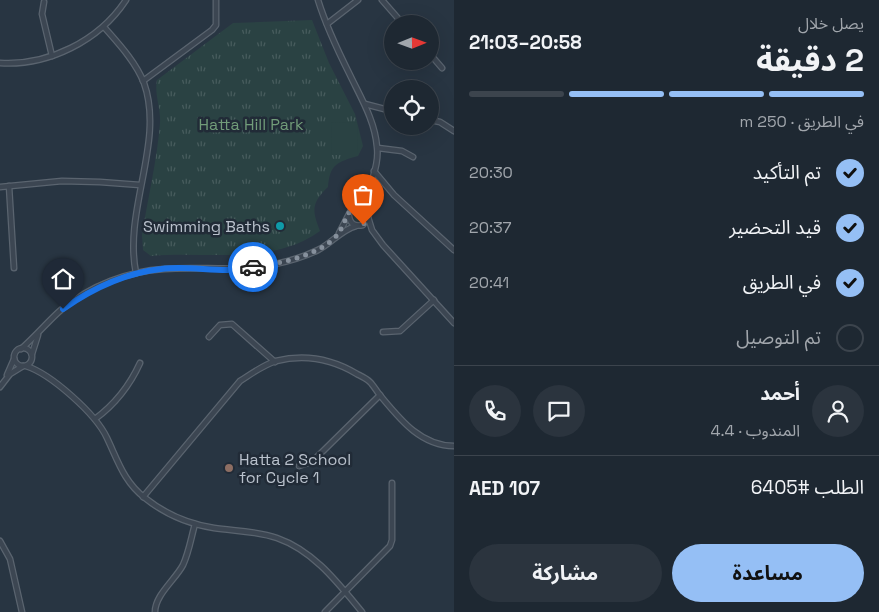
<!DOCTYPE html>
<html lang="ar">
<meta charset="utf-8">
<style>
body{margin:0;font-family:"Space Grotesk","Noto Sans Arabic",sans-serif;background:#2b343e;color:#f1f3f6;direction:rtl;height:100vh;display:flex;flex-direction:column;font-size:19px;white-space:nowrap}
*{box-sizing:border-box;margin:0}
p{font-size:16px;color:#a1a6ac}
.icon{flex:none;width:28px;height:28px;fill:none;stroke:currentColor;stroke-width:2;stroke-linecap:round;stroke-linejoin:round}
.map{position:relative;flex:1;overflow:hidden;direction:ltr}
.panel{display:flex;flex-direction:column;background:#1e2832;width:425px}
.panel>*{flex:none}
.needle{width:32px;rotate:89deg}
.buttons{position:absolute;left:384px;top:15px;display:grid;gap:10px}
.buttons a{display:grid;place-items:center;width:55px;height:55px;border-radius:50%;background:#1e2832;box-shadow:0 5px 20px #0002,0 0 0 1px #3c444d;font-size:25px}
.pin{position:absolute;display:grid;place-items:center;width:42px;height:42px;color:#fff;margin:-51px -21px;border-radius:50% 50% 50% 0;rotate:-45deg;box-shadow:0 0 5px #0007}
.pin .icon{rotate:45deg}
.courier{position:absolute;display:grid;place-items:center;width:50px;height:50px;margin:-25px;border:4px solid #1a73e8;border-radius:50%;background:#fff;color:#222;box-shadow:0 1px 6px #0007}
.headline em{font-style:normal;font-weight:700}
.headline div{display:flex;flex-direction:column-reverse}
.headline{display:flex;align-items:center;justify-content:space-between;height:85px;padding:0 15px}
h1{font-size:32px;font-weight:700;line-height:38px}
.bar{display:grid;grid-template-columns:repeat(4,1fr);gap:8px 5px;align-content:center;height:60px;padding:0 15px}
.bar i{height:6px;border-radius:4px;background:#3c444d}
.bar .on{background:#95bff5}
.bar p{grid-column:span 4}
.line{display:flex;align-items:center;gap:12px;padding:0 15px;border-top:1px solid #3c444d}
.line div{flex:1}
.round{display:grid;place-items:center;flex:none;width:52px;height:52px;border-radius:26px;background:#2b343e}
ol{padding:0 15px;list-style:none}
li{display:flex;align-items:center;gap:15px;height:55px}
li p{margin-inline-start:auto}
li .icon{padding:5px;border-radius:50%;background:#95bff5;color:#111;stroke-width:4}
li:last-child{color:#a1a6ac}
li i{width:28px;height:28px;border:2px solid #3c444d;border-radius:50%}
.action{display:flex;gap:10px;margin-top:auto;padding:10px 15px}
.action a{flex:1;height:58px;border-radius:30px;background:#95bff5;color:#111;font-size:20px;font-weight:700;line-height:58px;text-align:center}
.action a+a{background:#2b343e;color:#f1f3f6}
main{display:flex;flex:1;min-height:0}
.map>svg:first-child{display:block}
.grass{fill:url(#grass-dots)}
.park{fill:url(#park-tufts)}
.pitch{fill:#2a4243}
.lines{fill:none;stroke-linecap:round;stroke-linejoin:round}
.street-casing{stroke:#5a646f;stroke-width:7}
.street{stroke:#3c4652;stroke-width:4.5}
.done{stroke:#86909c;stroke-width:5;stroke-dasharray:0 9}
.route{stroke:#1a73e8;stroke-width:6}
.culture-dot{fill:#0f9aa8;stroke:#212b37;stroke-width:2}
.education-dot{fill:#8d6e63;stroke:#212b37;stroke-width:2}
.labels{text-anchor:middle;stroke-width:5;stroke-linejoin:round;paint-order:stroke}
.park-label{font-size:16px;fill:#719c79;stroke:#212b37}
.poi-label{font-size:16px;fill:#b9c1cc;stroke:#212b37;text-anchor:end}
</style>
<main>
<section class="panel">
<div class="headline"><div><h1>2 دقيقة</h1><p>يصل خلال</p></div><em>20:58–21:03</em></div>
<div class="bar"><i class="on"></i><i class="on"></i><i class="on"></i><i></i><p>في الطريق · 250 m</p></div>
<ol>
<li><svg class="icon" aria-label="check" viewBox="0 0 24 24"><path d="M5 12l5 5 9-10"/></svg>تم التأكيد<p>20:30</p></li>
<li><svg class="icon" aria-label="check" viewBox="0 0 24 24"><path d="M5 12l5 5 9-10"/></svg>قيد التحضير<p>20:37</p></li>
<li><svg class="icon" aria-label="check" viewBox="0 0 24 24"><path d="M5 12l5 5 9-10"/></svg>في الطريق<p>20:41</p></li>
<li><i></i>تم التوصيل</li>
</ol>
<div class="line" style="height:90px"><a class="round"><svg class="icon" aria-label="person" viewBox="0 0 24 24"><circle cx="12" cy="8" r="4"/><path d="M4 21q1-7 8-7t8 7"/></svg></a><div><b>أحمد</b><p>المندوب · 4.4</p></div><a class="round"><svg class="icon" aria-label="chat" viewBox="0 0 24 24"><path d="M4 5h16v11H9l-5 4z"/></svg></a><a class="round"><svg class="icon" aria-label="phone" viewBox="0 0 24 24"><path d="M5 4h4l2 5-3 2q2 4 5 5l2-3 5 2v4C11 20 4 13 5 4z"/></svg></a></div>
<div class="line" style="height:65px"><div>الطلب #6405</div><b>AED 107</b></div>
<div class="action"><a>مساعدة</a><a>مشاركة</a></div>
</section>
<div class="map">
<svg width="454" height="612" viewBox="0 0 454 612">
<defs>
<pattern id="grass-dots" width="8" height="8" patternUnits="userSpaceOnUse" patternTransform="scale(1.25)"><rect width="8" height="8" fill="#2a4243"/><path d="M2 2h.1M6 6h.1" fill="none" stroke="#475c5d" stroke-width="1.8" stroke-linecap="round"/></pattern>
<pattern id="park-tufts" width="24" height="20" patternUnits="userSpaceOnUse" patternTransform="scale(1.25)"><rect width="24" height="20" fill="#2a4243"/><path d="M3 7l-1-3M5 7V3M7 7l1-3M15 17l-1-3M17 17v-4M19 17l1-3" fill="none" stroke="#475c5d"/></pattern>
</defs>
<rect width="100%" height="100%" fill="#283542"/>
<circle class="grass" cx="359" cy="216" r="5.5"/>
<path class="park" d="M 312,20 L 329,63 L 355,114 L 363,146 L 358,156 C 337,162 330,164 328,187 C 311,203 312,211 320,231 C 272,266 207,251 151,256 L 143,250 L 142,235 C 148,198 157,160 160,123 C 161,108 154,94 157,80 L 233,23 Z"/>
<polygon class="pitch" points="357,122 358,155 332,155 331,123"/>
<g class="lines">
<defs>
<g id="street">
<path d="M 318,0 C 326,26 338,51 350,75 C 361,98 375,121 377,147 C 380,169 365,189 367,212"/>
<polyline points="382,0 403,24"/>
<polyline points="44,2 42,14 52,56"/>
<polyline points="327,24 358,0"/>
<path d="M 104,27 C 118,43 136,62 144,83 C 165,142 123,210 136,273"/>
<polyline points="430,54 442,68"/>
<path d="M 0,63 C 48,66 99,41 126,0"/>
<polyline points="143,81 212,30 216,25 216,0"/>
<polyline points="365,104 392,111"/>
<polyline points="430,120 440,122 454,131"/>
<polyline points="378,148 402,151 413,157"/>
<polyline points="374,171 394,195 454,250"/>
<polyline points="9,186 14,268"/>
<polyline points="0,187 62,181 100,182 140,185"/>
<path d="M 349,216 C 350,224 355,227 363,225 L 368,218"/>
<polyline points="368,217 372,230 383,245 454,323"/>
<polyline points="339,233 351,210 368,190"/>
<polyline points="383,332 400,331 434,300"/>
<polyline points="209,337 220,325 232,324 275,362"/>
<circle cx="23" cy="357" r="9"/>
<path d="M 21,349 C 36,336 48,321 62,309 C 91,286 128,271 164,269 C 200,266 235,272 271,265 C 286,262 304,257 318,250 C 332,243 341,230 356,226"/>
<polyline points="32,354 38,335"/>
<path d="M 26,366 C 51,374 96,414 107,438 C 118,461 124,482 145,498 C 165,514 188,524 214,528 C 235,531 257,531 277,538 C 314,551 338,583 362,612"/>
<polyline points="7,375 14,359"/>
<polyline points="0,387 10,374 23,366"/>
<path d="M 95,419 C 114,405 130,385 140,363"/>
<polyline points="299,466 311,462 320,454 380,395"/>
<path d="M 143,497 L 240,381 C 251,374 263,365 276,361 C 304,354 332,359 357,374 C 361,376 366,378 370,382 C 373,385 376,390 379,394 C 399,418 420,446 454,446"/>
<polyline points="0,541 10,559 22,612"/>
<path d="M 155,612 C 155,595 175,580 183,565 C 189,552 191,538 195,524"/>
<polyline points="325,612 390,546 392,540 392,483"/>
</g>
</defs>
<use href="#street" class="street-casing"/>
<use href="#street" class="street"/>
</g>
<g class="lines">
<path class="done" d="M 253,267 C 279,264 322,255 338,234 C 343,228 347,212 353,208 C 361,202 368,210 368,218 L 363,225"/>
<path class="route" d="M 63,309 C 93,288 124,273 161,269 C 183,266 205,270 227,270 C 236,270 245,268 253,267"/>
</g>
<circle class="culture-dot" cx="280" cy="226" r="5"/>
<circle class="education-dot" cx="229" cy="468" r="5"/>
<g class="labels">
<g class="park-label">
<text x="251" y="130">Hatta Hill Park</text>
</g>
<g class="poi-label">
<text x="270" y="232">Swimming Baths</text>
<text x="239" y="465" text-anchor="start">Hatta 2 School<tspan x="239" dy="18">for Cycle 1</tspan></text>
</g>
</g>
</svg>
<div class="buttons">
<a><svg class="needle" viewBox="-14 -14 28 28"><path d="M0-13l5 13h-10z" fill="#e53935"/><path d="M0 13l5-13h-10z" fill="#a1a6ac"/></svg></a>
<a><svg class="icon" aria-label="locate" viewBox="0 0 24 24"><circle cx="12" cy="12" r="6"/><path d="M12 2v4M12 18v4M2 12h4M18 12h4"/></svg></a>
</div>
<div class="pin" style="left:363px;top:225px;background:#ea580c"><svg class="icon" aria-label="bag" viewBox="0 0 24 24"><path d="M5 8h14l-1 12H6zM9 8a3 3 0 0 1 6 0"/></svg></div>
<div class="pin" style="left:63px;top:309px;background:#1f2937"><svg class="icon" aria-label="home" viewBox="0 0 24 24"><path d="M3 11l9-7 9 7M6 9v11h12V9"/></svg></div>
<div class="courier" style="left:253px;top:267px"><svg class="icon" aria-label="car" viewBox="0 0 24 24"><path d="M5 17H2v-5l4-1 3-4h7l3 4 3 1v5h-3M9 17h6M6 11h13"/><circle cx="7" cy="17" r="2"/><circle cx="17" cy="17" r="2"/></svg></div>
</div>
</main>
